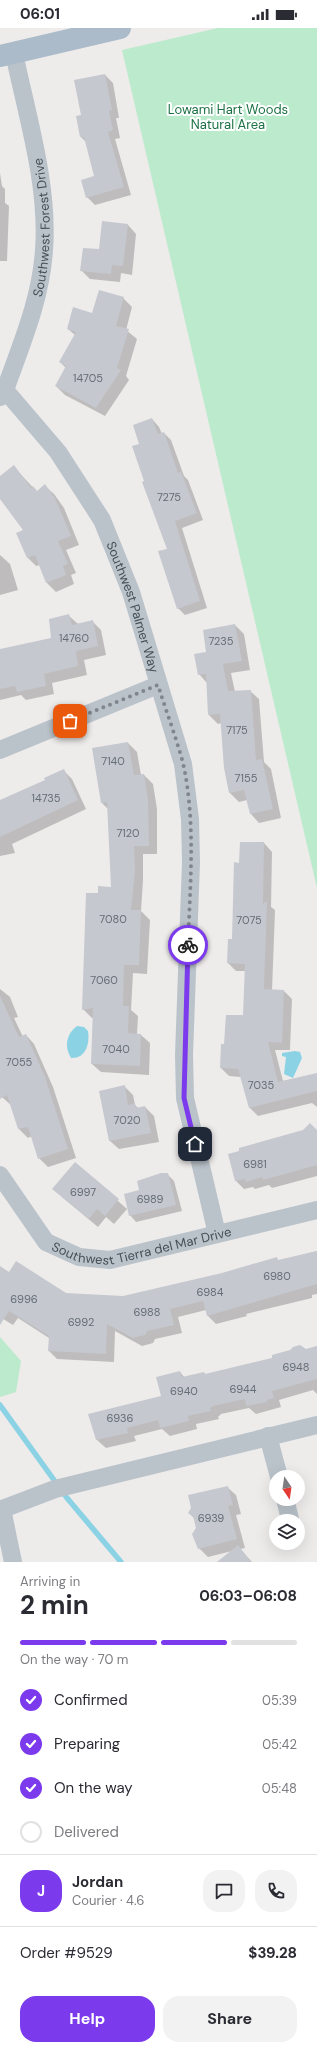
<!DOCTYPE html>
<meta charset="utf-8">
<style>
body{margin:0;font-family:"DM Sans",sans-serif;background:#f2f2f3;color:#2b2b33;height:100vh;display:flex;flex-direction:column;font-size:15px;white-space:nowrap}
*{box-sizing:border-box;margin:0}
p{font-size:13px;color:#7c7c81}
.icon{flex:none;width:22px;height:22px;fill:none;stroke:currentColor;stroke-width:2;stroke-linecap:round;stroke-linejoin:round}
.map{position:relative;height:1534px;overflow:hidden}
.side{display:flex;flex-direction:column;background:#fff;flex:1}
.side>*{flex:none}
.needle{width:26px;rotate:167deg}
.tools{position:absolute;left:269px;top:1442px;display:grid;gap:8px}
.tools a{display:grid;place-items:center;width:36px;height:36px;border-radius:50%;background:#fff;box-shadow:0 4px 16px #0002;font-size:20px}
.pin{position:absolute;display:grid;place-items:center;width:34px;height:34px;color:#fff;margin:-17px;border-radius:8px;box-shadow:0 2px 6px #0006}
.courier{position:absolute;display:grid;place-items:center;width:40px;height:40px;margin:-20px;border:3px solid #7c3aed;border-radius:50%;background:#fff;color:#222;box-shadow:0 1px 5px #0007}
.overview em{font-style:normal;font-weight:700}
.overview div{display:flex;flex-direction:column-reverse}
.overview{display:flex;align-items:center;justify-content:space-between;height:68px;padding:0 20px}
h1{font-size:26px;font-weight:700;line-height:30px}
.bar{display:grid;grid-template-columns:repeat(4,1fr);gap:6px 4px;align-content:center;height:48px;padding:0 20px}
.bar i{height:5px;border-radius:3px;background:#e1e1e2}
.bar .active{background:#7c3aed}
.bar p{grid-column:span 4}
.line{display:flex;align-items:center;gap:10px;padding:0 20px;border-top:1px solid #e1e1e2}
.line div{flex:1}
.round{display:grid;place-items:center;flex:none;width:42px;height:42px;border-radius:16px;background:#f2f2f3}
ol{padding:0 20px;list-style:none}
li{display:flex;align-items:center;gap:12px;height:44px}
li p{margin-inline-start:auto}
li .icon{padding:4px;border-radius:50%;background:#7c3aed;color:#fff;stroke-width:4}
li:last-child{color:#7c7c81}
li i{width:22px;height:22px;border:2px solid #e1e1e2;border-radius:50%}
.primary-button{display:flex;gap:8px;margin-top:auto;padding:8px 20px}
.primary-button a{flex:1;height:46px;border-radius:16px;background:#7c3aed;color:#fff;font-size:16px;font-weight:700;line-height:46px;text-align:center}
.primary-button a+a{background:#f2f2f3;color:#2b2b33}
.status{display:flex;justify-content:space-between;align-items:center;height:28px;padding:0 20px;background:#fff;direction:ltr}
.status svg{height:11px;fill:currentColor}
.map>svg:first-child{display:block}
.green{fill:#bbeacc}
.water{fill:#8bd3e4}
.shadow{fill:#0003}
.lines{fill:none;stroke-linecap:round;stroke-linejoin:round}
.stream{stroke:#8bd3e4;stroke-width:5.5}
.building{fill:#c5c8ce}
.minor{stroke:#bac3ca;stroke-width:18}
.major{stroke:#acbbc9;stroke-width:22}
.done{stroke:#80868b;stroke-width:4;stroke-dasharray:0 7.2}
.route{stroke:#7c3aed;stroke-width:5}
.labels{text-anchor:middle;stroke-width:4;stroke-linejoin:round;paint-order:stroke}
.number-label{font-size:11px;fill:#656d75}
.park-label{font-size:13px;fill:#1d7145;stroke:#fff}
.street-label{font-size:13px;fill:#454f57;stroke:#fff}
</style>
<div class="status"><b>06:01</b><svg viewBox="0 0 49 12"><path d="M0 12V9h3v3zM5 12V6h3v6zM10 12V3h3v9zM15 12V0h3v12zM26 1h20v11H26zM47 4h2v5h-2z"/></svg></div>
<div class="map">
<svg width="317" height="1534" viewBox="0 0 317 1534">
<rect width="100%" height="100%" fill="#eeebeb"/>
<g class="green">
<polygon points="218,0 317,0 317,860 122,22"/>
<polygon points="0,1309 21,1333 16,1364 0,1369"/>
</g>
<g class="water">
<path d="M 77,998 L 84,999 L 88,1003 C 90,1015 86,1031 71,1030 C 64,1019 66,1006 77,998 Z"/>
<polygon points="295,1023 300,1024 302,1030 293,1050 284,1046 286,1029 282,1028 282,1025"/>
</g>
<g class="shadow">
<polygon points="105,47 113,55 119,90 116,90 120,110 115,111 131,167 95,177 87,169 96,149 86,114 81,109 82,88"/>
<polygon points="0,145 2,158 5,161 5,175 9,178 7,233 0,233"/>
<polygon points="128,197 136,206 132,247 121,245 120,254 90,251 81,242"/>
<polygon points="123,270 132,279 126,302 137,311 126,348 129,352 105,388 65,367 56,358 66,340 60,334 75,307 68,301"/>
<polygon points="152,391 159,399 162,406 164,405 171,412 184,448 188,452 203,492 182,500 207,580 185,587 178,580 168,521 146,454 140,417"/>
<polygon points="14,439 37,464 45,458 54,466 64,480 79,517 66,522 76,545 71,547 74,556 56,564 47,555 40,537 36,538 28,530 24,502 0,469 0,449"/>
<polygon points="0,527 10,536 18,562 0,567"/>
<polygon points="69,588 78,596 92,593 101,602 106,627 84,632 87,647 52,655 54,666 26,672 21,667 0,672 0,622 52,611"/>
<polygon points="235,597 244,606 250,642 231,645 235,664 250,663 259,671 264,734 271,741 281,790 259,795 251,786 247,772 239,774 230,765 221,695 218,696 209,687 207,655 199,646 208,625"/>
<polygon points="128,715 137,724 141,747 144,747 153,756 157,781 157,826 143,826 143,852 141,883 150,892 147,946 133,945 131,982 138,988 137,1006 141,1007 150,1015 149,1047 101,1044 92,1036 94,990 92,990 83,981 99,866 112,860 108,781 102,775"/>
<polygon points="63,742 72,751 86,781 12,816 15,825 0,828 0,773 47,753"/>
<polygon points="264,815 272,824 271,879 275,882 272,963 284,963 292,971 290,1022 275,1022 283,1053 317,1046 317,1079 312,1075 258,1088 250,1080 241,1049 229,1048 221,1040 225,1017 244,989 246,943 236,943 228,935 233,912 240,836"/>
<polygon points="0,961 10,969 18,989 14,990 23,1009 26,1007 34,1016 53,1059 76,1130 48,1139 39,1130 32,1108 28,1110 19,1101 12,1078 2,1069 0,1065"/>
<polygon points="124,1058 133,1067 135,1077 138,1080 145,1079 154,1088 159,1114 119,1121 110,1113"/>
<polygon points="317,1103 317,1148 272,1160 269,1157 255,1161 253,1159 244,1161 236,1153 229,1127"/>
<polygon points="75,1135 127,1181 114,1196 106,1189 98,1199 62,1169"/>
<polygon points="167,1146 174,1153 182,1183 136,1194 130,1187 140,1163"/>
<polygon points="317,1223 317,1266 312,1267 312,1270 246,1286 247,1288 216,1296 208,1288 206,1282 178,1289 182,1305 155,1311 153,1315 142,1318 115,1303 114,1334 57,1331 49,1323 49,1310 18,1290 13,1297 0,1289 0,1240 8,1247 66,1266 123,1269 222,1246 277,1231 279,1233"/>
<polygon points="317,1320 317,1366 313,1362 279,1372 281,1379 256,1386 249,1380 221,1386 218,1389 219,1391 196,1396 197,1401 170,1408 162,1401 134,1408 136,1413 106,1420 97,1412 89,1387 162,1369 180,1344 185,1350 204,1345 206,1347"/>
<polygon points="227,1459 236,1467 241,1486 236,1487 245,1520 240,1521 252,1534 219,1534 232,1523 208,1529 199,1520 195,1491 189,1485"/>
</g>
<g class="lines">
<polyline class="stream" points="0,1377 67,1470 121,1534"/>
</g>
<g class="building">
<polygon points="105,46 112,82 109,83 113,102 108,104 124,159 86,170 81,152 94,148 84,109 80,109 76,88 81,87 74,52"/>
<polygon points="102,193 128,196 123,238 112,237 111,246 80,243 83,220 99,221"/>
<polygon points="99,262 124,269 116,298 129,301 117,340 121,342 96,380 55,358 66,338 59,334 76,304 67,301 73,279 92,285"/>
<polygon points="152,390 158,406 164,404 178,445 181,444 197,485 175,493 200,573 177,581 158,523 167,521 142,454 144,453 132,418 139,416 133,397"/>
<polygon points="14,437 31,460 33,458 37,463 45,456 55,470 71,508 58,513 68,536 63,538 66,547 46,555 35,527 27,530 16,505 23,502 0,471 0,448"/>
<polygon points="69,586 72,597 93,592 98,618 76,623 78,638 44,646 46,658 17,664 15,658 0,661 0,621 51,610 49,591"/>
<polygon points="235,596 242,633 223,636 228,663 251,662 256,732 262,731 273,781 250,786 244,762 229,765 224,740 220,686 208,687 206,646 198,647 194,626 206,624 203,602"/>
<polygon points="128,714 134,747 144,746 148,771 149,818 134,818 135,843 131,882 141,882 139,937 124,937 123,978 129,978 128,1005 141,1006 140,1038 91,1036 93,980 82,982 86,865 98,865 98,858 111,859 107,774 101,775 92,720"/>
<polygon points="64,741 78,772 0,809 0,772 45,752 44,750"/>
<polygon points="240,814 264,814 263,876 267,873 264,961 284,962 282,1015 268,1014 278,1054 317,1045 317,1063 249,1080 238,1041 220,1040 221,1016 224,1016 226,987 243,987 245,936 227,935 228,911 232,911 234,834 239,835"/>
<polygon points="0,968 19,1009 26,1006 45,1049 68,1121 38,1131 28,1099 18,1101 7,1067 0,1071"/>
<polygon points="125,1057 128,1077 135,1075 136,1080 145,1078 151,1105 109,1113 99,1063"/>
<polygon points="310,1095 317,1102 317,1137 263,1152 262,1149 246,1154 245,1151 235,1153 228,1126 239,1123 239,1120 303,1102"/>
<polygon points="75,1134 119,1171 105,1188 97,1181 89,1191 52,1161"/>
<polygon points="161,1145 168,1145 176,1177 129,1188 124,1166 139,1162 137,1153"/>
<polygon points="317,1223 317,1256 207,1288 203,1273 170,1281 174,1297 147,1303 145,1307 133,1310 107,1296 106,1326 48,1323 49,1308 9,1283 0,1297 0,1238 9,1244 16,1233 66,1265 123,1268 222,1245 277,1229 278,1232"/>
<polygon points="300,1317 306,1321 317,1318 317,1351 272,1363 274,1370 267,1372 267,1374 246,1378 245,1371 213,1378 210,1380 211,1383 188,1388 189,1393 160,1400 158,1392 127,1400 128,1405 96,1412 88,1386 161,1368 156,1349 180,1343 182,1349 204,1344 205,1346 272,1330 272,1327 290,1322 293,1319"/>
<polygon points="228,1458 233,1477 228,1478 237,1511 198,1521 192,1506 196,1500 193,1488 188,1485 191,1480 188,1467"/>
<polygon points="238,1517 251,1534 217,1534"/>
</g>
<g class="lines">
<g class="minor">
<path id="s1" d="M 5,362 L 58,424 L 102,492 L 131,564 L 183,736 L 190,791 L 191,834 L 184,1027 L 185,1070 L 217,1206"/>
<path id="s2" d="M 0,369 L 5,362 C 21,317 41,271 44,222 C 49,158 27,88 14,25"/>
<polyline points="0,722 158,657"/>
<path id="s3" d="M 0,1147 L 46,1214 L 79,1229 L 110,1232 L 317,1182"/>
<polyline points="268,1408 279,1449"/>
<polyline points="285,1471 290,1491"/>
<polyline points="2,1481 13,1534"/>
<polyline points="0,1482 55,1461 317,1397"/>
</g>
<polyline class="major" points="0,28 120,0"/>
</g>
<g class="lines">
<path class="done" d="M 70,693 L 158,657 C 166,683 176,709 183,735 C 196,793 190,858 188,917"/>
<polyline class="route" points="188,917 184,1070 195,1116"/>
</g>
<g class="labels">
<g class="number-label">
<text x="88" y="354">14705</text>
<text x="169" y="473">7275</text>
<text x="74" y="614">14760</text>
<text x="221" y="617">7235</text>
<text x="237" y="706">7175</text>
<text x="113" y="737">7140</text>
<text x="246" y="754">7155</text>
<text x="46" y="774">14735</text>
<text x="128" y="809">7120</text>
<text x="113" y="895">7080</text>
<text x="249" y="896">7075</text>
<text x="104" y="956">7060</text>
<text x="116" y="1025">7040</text>
<text x="19" y="1038">7055</text>
<text x="261" y="1061">7035</text>
<text x="127" y="1096">7020</text>
<text x="255" y="1140">6981</text>
<text x="83" y="1168">6997</text>
<text x="150" y="1175">6989</text>
<text x="277" y="1252">6980</text>
<text x="210" y="1268">6984</text>
<text x="24" y="1275">6996</text>
<text x="147" y="1288">6988</text>
<text x="81" y="1298">6992</text>
<text x="296" y="1343">6948</text>
<text x="243" y="1365">6944</text>
<text x="184" y="1367">6940</text>
<text x="120" y="1394">6936</text>
<text x="211" y="1494">6939</text>
</g>
<g class="park-label">
<text x="228" y="86">Lowami Hart Woods<tspan x="228" dy="15">Natural Area</tspan></text>
</g>
<g class="street-label">
<text dy="5" stroke="none"><textPath href="#s2" startOffset="177">Southwest Forest Drive</textPath></text>
<text dy="5" stroke="none"><textPath href="#s1" startOffset="255">Southwest Palmer Way</textPath></text>
<text dy="5" stroke="none"><textPath href="#s3" startOffset="181">Southwest Tierra del Mar Drive</textPath></text>
</g>
</g>
</svg>
<div class="tools">
<a><svg class="needle" viewBox="-14 -14 28 28"><path d="M0-13l5 13h-10z" fill="#e53935"/><path d="M0 13l5-13h-10z" fill="#7c7c81"/></svg></a>
<a><svg class="icon" aria-label="layers" viewBox="0 0 24 24"><path d="M12 4l9 5-9 5-9-5zM3 14l9 5 9-5"/></svg></a>
</div>
<div class="pin" style="left:70px;top:693px;background:#ea580c"><svg class="icon" aria-label="bag" viewBox="0 0 24 24"><path d="M5 8h14l-1 12H6zM9 8a3 3 0 0 1 6 0"/></svg></div>
<div class="pin" style="left:195px;top:1116px;background:#1f2937"><svg class="icon" aria-label="home" viewBox="0 0 24 24"><path d="M3 11l9-7 9 7M6 9v11h12V9"/></svg></div>
<div class="courier" style="left:188px;top:917px"><svg class="icon" aria-label="bike" viewBox="0 0 24 24"><circle cx="6" cy="16" r="4"/><circle cx="18" cy="16" r="4"/><path d="M6 16l4-8h5l3 8M10 8l3 8H6M13 5h3"/></svg></div>
</div>
<section class="side">
<div class="overview"><div><h1>2 min</h1><p>Arriving in</p></div><em>06:03–06:08</em></div>
<div class="bar"><i class="active"></i><i class="active"></i><i class="active"></i><i></i><p>On the way · 70 m</p></div>
<ol>
<li><svg class="icon" aria-label="check" viewBox="0 0 24 24"><path d="M5 12l5 5 9-10"/></svg>Confirmed<p>05:39</p></li>
<li><svg class="icon" aria-label="check" viewBox="0 0 24 24"><path d="M5 12l5 5 9-10"/></svg>Preparing<p>05:42</p></li>
<li><svg class="icon" aria-label="check" viewBox="0 0 24 24"><path d="M5 12l5 5 9-10"/></svg>On the way<p>05:48</p></li>
<li><i></i>Delivered</li>
</ol>
<div class="line" style="height:72px"><b class="round" style="background:#7c3aed;color:#fff">J</b><div><b>Jordan</b><p>Courier · 4.6</p></div><a class="round"><svg class="icon" aria-label="chat" viewBox="0 0 24 24"><path d="M4 5h16v11H9l-5 4z"/></svg></a><a class="round"><svg class="icon" aria-label="phone" viewBox="0 0 24 24"><path d="M5 4h4l2 5-3 2q2 4 5 5l2-3 5 2v4C11 20 4 13 5 4z"/></svg></a></div>
<div class="line" style="height:52px"><div>Order #9529</div><b>$39.28</b></div>
<div class="primary-button"><a>Help</a><a>Share</a></div>
</section>
